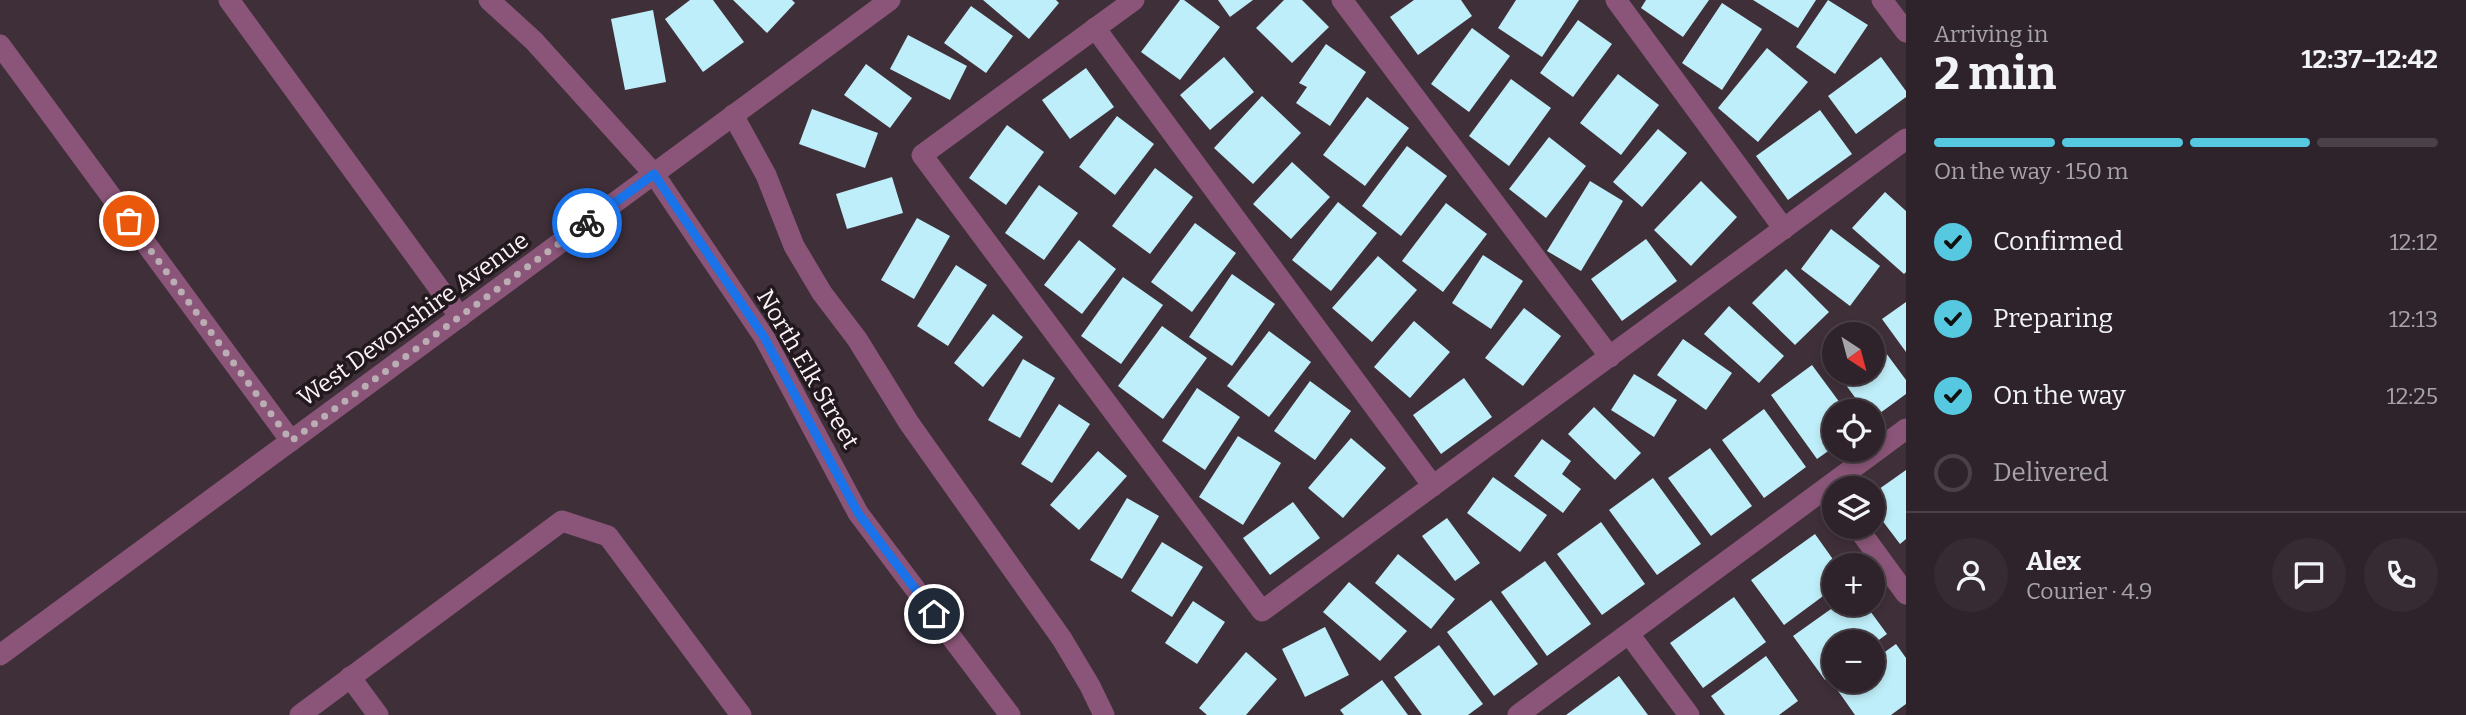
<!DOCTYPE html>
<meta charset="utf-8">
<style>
body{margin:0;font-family:Bitter,serif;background:#372b33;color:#f1f3f6;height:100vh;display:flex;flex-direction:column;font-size:26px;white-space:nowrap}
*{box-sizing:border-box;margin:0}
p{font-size:23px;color:#a7a4a9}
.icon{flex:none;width:38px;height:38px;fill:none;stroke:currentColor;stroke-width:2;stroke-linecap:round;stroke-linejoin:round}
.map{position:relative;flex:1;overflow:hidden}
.details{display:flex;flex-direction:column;background:#2f232b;width:560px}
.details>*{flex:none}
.needle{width:46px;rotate:144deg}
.fabs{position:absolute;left:1822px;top:322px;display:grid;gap:14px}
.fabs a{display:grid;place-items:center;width:63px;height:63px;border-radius:50%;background:#2f232b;box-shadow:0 4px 10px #0003,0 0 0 2px #4a4047;font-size:35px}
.pin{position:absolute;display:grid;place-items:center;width:60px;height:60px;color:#fff;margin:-30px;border:4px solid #fff;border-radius:50%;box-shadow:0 2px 7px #0007}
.courier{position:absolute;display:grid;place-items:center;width:70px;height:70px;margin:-35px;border:5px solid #1a73e8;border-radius:50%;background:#fff;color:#222;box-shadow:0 2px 9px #0007}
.summary em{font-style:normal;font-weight:700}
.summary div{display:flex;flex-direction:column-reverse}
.summary{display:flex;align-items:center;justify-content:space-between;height:119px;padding:0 28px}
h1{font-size:46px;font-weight:700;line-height:52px}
.bar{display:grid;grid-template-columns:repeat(4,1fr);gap:10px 7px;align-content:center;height:84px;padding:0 28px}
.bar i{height:9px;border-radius:5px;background:#4a4047}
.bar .active{background:#56c9e0}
.bar p{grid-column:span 4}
.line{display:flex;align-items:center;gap:18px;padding:0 28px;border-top:2px solid #4a4047}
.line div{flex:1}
.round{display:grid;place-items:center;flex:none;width:74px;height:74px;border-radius:37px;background:#372b33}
ol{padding:0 28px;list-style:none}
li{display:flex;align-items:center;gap:21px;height:77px}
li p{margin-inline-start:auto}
li .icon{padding:7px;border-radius:50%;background:#56c9e0;color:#111;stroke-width:4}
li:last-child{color:#a7a4a9}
li i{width:38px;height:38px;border:4px solid #4a4047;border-radius:50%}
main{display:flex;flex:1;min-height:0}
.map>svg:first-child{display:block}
.building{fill:#beeef9}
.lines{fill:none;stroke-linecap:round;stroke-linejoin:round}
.minor{stroke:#8a5578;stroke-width:21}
.done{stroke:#baadb4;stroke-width:7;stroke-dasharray:0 12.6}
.route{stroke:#1a73e8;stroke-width:9}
.labels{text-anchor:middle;stroke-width:7;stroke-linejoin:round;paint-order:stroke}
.street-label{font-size:24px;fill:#fcf1f7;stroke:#21191e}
</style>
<main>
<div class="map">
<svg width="1906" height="715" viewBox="0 0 1906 715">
<rect width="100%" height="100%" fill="#3f2f39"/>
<g class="building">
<polygon points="690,0 713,0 744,42 703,72 665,19"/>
<polygon points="733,0 792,0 795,3 767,33"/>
<polygon points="983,0 1056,0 1059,3 1029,39"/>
<polygon points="1180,0 1184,0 1220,27 1180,80 1141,52"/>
<polygon points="1218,0 1253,0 1230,17"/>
<polygon points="1284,0 1302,0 1329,27 1292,63 1256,28"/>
<polygon points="1414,0 1461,0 1472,16 1418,55 1390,17"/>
<polygon points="1516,0 1579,0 1542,57 1498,28"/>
<polygon points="1646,0 1709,0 1683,37 1641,8"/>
<polygon points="1753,0 1816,0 1798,28"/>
<polygon points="1828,0 1868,25 1835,74 1796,47"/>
<polygon points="1722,3 1762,29 1722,90 1682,63"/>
<polygon points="971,6 1013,36 986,73 944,43"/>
<polygon points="653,10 666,82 625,90 611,19"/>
<polygon points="1578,20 1612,44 1573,97 1540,73"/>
<polygon points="1472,28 1510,56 1469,112 1431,84"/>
<polygon points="908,35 967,66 950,100 890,69"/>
<polygon points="1326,44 1366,72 1330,126 1296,103 1307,87 1299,83"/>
<polygon points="1767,48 1808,82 1758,142 1718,108"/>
<polygon points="1224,57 1254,92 1210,130 1180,95"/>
<polygon points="1881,57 1906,91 1906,97 1856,134 1828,96"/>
<polygon points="866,64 912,98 890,128 844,95"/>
<polygon points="1086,68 1114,107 1070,139 1042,100"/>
<polygon points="1618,74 1659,105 1621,155 1580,123"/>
<polygon points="1511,79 1551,108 1509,166 1469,136"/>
<polygon points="1262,96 1301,133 1253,184 1214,148"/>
<polygon points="1367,97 1409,128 1365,186 1323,155"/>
<polygon points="812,109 878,133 865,168 799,144"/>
<polygon points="1820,110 1852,154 1788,200 1756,156"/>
<polygon points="1117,116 1154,144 1115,195 1079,167"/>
<polygon points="1007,125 1044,152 1006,205 969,178"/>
<polygon points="1658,129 1687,153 1642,207 1613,182"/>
<polygon points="1549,137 1586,166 1546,218 1509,189"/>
<polygon points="1407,146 1447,176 1401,236 1362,206"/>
<polygon points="1292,162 1330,197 1291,239 1253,204"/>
<polygon points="1155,168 1193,197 1150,254 1112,226"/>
<polygon points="892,177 903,213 847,229 836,194"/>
<polygon points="1590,181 1623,201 1581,271 1547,251"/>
<polygon points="1701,181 1737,217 1691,266 1654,230"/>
<polygon points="1039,185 1078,213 1044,260 1005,233"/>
<polygon points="1885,192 1906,211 1906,272 1904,274 1852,228"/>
<polygon points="1338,202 1377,233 1331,291 1292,260"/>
<polygon points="1446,203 1487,234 1443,292 1402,261"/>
<polygon points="917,218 950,236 914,299 881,280"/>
<polygon points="1195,223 1236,253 1192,312 1151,282"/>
<polygon points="1831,229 1880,266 1850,306 1801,269"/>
<polygon points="1646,239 1677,281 1622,321 1591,279"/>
<polygon points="1079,240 1116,269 1082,314 1044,285"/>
<polygon points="1483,255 1523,281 1491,329 1452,303"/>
<polygon points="1378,256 1417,290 1372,342 1332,308"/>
<polygon points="956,265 987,285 948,346 917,326"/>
<polygon points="1786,269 1829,312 1795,345 1752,303"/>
<polygon points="1232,274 1275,304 1232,366 1189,337"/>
<polygon points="1123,277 1163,305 1121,364 1081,336"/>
<polygon points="1906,302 1906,352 1882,319"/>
<polygon points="1729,306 1784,356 1759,383 1704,334"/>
<polygon points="1524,308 1561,336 1523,386 1485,358"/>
<polygon points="993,314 1023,337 983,387 954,363"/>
<polygon points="1414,321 1450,352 1410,398 1374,367"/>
<polygon points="1162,326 1207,358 1163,419 1118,386"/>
<polygon points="1269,331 1311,362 1269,417 1227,386"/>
<polygon points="1872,334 1906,380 1906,394 1872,419 1872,411 1865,411 1837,373 1872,373"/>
<polygon points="1683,339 1732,373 1706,410 1657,375"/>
<polygon points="1023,359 1055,378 1020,438 988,420"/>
<polygon points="1812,365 1846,411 1834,411 1834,447 1817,459 1771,395"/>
<polygon points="1634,374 1677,400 1654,437 1611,410"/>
<polygon points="1464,378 1492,417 1441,454 1413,415"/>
<polygon points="1310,381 1351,411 1315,460 1274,431"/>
<polygon points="1197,388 1240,417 1205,470 1162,441"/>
<polygon points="1059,404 1090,424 1052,483 1021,464"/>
<polygon points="1594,407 1641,453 1615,480 1568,434"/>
<polygon points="1764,409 1806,467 1764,498 1722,440"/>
<polygon points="1238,436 1281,463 1243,525 1199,497"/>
<polygon points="1351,438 1386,468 1343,518 1308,488"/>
<polygon points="1542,439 1571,461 1562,474 1581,489 1563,513 1514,476"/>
<polygon points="1710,448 1752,506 1711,536 1668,478"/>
<polygon points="1098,451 1127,476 1079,530 1050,505"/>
<polygon points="1906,470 1906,539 1900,544 1872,507 1872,494"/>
<polygon points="1493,477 1547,515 1520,552 1467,513"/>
<polygon points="1653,478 1701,544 1657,575 1609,510"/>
<polygon points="1127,498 1159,516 1122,579 1090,560"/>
<polygon points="1293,502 1320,538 1270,575 1243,538"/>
<polygon points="1447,518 1480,563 1455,581 1422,536"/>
<polygon points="1601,522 1645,584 1602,615 1557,554"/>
<polygon points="1815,534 1837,565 1834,565 1834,588 1784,625 1751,580"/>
<polygon points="1162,542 1203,567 1172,617 1131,591"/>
<polygon points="1398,554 1455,599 1431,629 1375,583"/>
<polygon points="1545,561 1591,624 1547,656 1501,592"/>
<polygon points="1349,582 1407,631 1380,661 1323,612"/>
<polygon points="1734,597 1766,642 1703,688 1670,643"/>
<polygon points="1491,600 1538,664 1494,696 1447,632"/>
<polygon points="1193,601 1225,622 1197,664 1165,643"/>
<polygon points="1838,604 1865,604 1887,634 1872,645 1872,642 1834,642 1834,673 1825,680 1793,636"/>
<polygon points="1325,627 1349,675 1305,697 1282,649"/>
<polygon points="1896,644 1906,658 1906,704 1891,715 1855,715 1836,688 1846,681 1872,681 1872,661"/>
<polygon points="1439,645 1483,704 1468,715 1422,715 1394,677"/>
<polygon points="1246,652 1277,679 1246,715 1207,715 1199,708"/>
<polygon points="1766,656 1798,701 1779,715 1725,715 1711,696"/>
<polygon points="1619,676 1648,715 1566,715"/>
<polygon points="1382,680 1408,715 1344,715 1340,710"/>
</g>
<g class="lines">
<g class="minor">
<polyline points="229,0 460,317"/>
<polyline points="489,0 534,41 654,174 764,337 858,513 1010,715"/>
<polyline points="1134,0 922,155 1262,611 1906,139"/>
<polyline points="1342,0 1610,357"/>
<polyline points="1616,0 1784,229"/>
<polyline points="1882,0 1906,32"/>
<polyline points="1095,28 1433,486"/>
<polyline points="0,45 291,441"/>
<polyline points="733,115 766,175 794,246 822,293 857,339 909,423 1062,639 1090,686 1104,715"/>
<polyline points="1857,527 1906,594"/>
<polyline points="1629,634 1689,715"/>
<polyline points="0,655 890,0"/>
<polyline points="350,677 378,715"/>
<polyline points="300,715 562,521 608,536 741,715"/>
<polyline points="1518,715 1906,429"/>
</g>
</g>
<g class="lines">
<polyline class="done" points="129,221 291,441 587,223"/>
<polyline class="route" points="587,223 654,174 764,337 858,513 934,614"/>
</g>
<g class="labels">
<g class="street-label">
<text transform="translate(413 319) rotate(-36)" y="8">West Devonshire Avenue</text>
<text transform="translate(808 369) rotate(60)" y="8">North Elk Street</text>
</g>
</g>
</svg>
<div class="fabs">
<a><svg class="needle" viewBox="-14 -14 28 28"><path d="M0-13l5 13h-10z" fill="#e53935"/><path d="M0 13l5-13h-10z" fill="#a7a4a9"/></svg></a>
<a><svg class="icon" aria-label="locate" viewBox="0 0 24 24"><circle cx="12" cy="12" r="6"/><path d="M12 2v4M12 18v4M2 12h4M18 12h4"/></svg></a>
<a><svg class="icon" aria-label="layers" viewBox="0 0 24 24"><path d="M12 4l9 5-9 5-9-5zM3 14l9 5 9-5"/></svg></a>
<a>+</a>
<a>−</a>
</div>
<div class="pin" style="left:129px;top:221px;background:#ea580c"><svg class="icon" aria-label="bag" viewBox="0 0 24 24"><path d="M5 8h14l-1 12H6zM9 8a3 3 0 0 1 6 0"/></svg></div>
<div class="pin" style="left:934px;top:614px;background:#1f2937"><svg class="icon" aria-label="home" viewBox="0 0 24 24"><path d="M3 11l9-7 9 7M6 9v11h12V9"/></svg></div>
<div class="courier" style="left:587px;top:223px"><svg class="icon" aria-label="bike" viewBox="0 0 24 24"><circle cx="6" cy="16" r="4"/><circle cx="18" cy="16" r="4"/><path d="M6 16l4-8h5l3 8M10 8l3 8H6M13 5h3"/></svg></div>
</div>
<section class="details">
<div class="summary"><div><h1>2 min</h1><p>Arriving in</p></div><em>12:37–12:42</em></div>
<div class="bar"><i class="active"></i><i class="active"></i><i class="active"></i><i></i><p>On the way · 150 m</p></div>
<ol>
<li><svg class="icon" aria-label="check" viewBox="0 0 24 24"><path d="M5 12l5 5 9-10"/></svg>Confirmed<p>12:12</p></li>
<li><svg class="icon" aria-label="check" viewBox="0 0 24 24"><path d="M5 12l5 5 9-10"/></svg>Preparing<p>12:13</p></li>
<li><svg class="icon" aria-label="check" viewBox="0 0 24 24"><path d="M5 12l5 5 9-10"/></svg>On the way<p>12:25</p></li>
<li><i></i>Delivered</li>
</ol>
<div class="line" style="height:126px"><a class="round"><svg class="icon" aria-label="person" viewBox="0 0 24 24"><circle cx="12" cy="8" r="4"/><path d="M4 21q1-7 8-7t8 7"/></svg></a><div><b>Alex</b><p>Courier · 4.9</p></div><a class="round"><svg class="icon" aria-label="chat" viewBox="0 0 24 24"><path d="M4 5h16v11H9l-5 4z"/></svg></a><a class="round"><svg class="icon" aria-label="phone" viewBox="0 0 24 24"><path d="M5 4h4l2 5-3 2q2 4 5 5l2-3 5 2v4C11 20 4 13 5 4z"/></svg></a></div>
</section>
</main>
